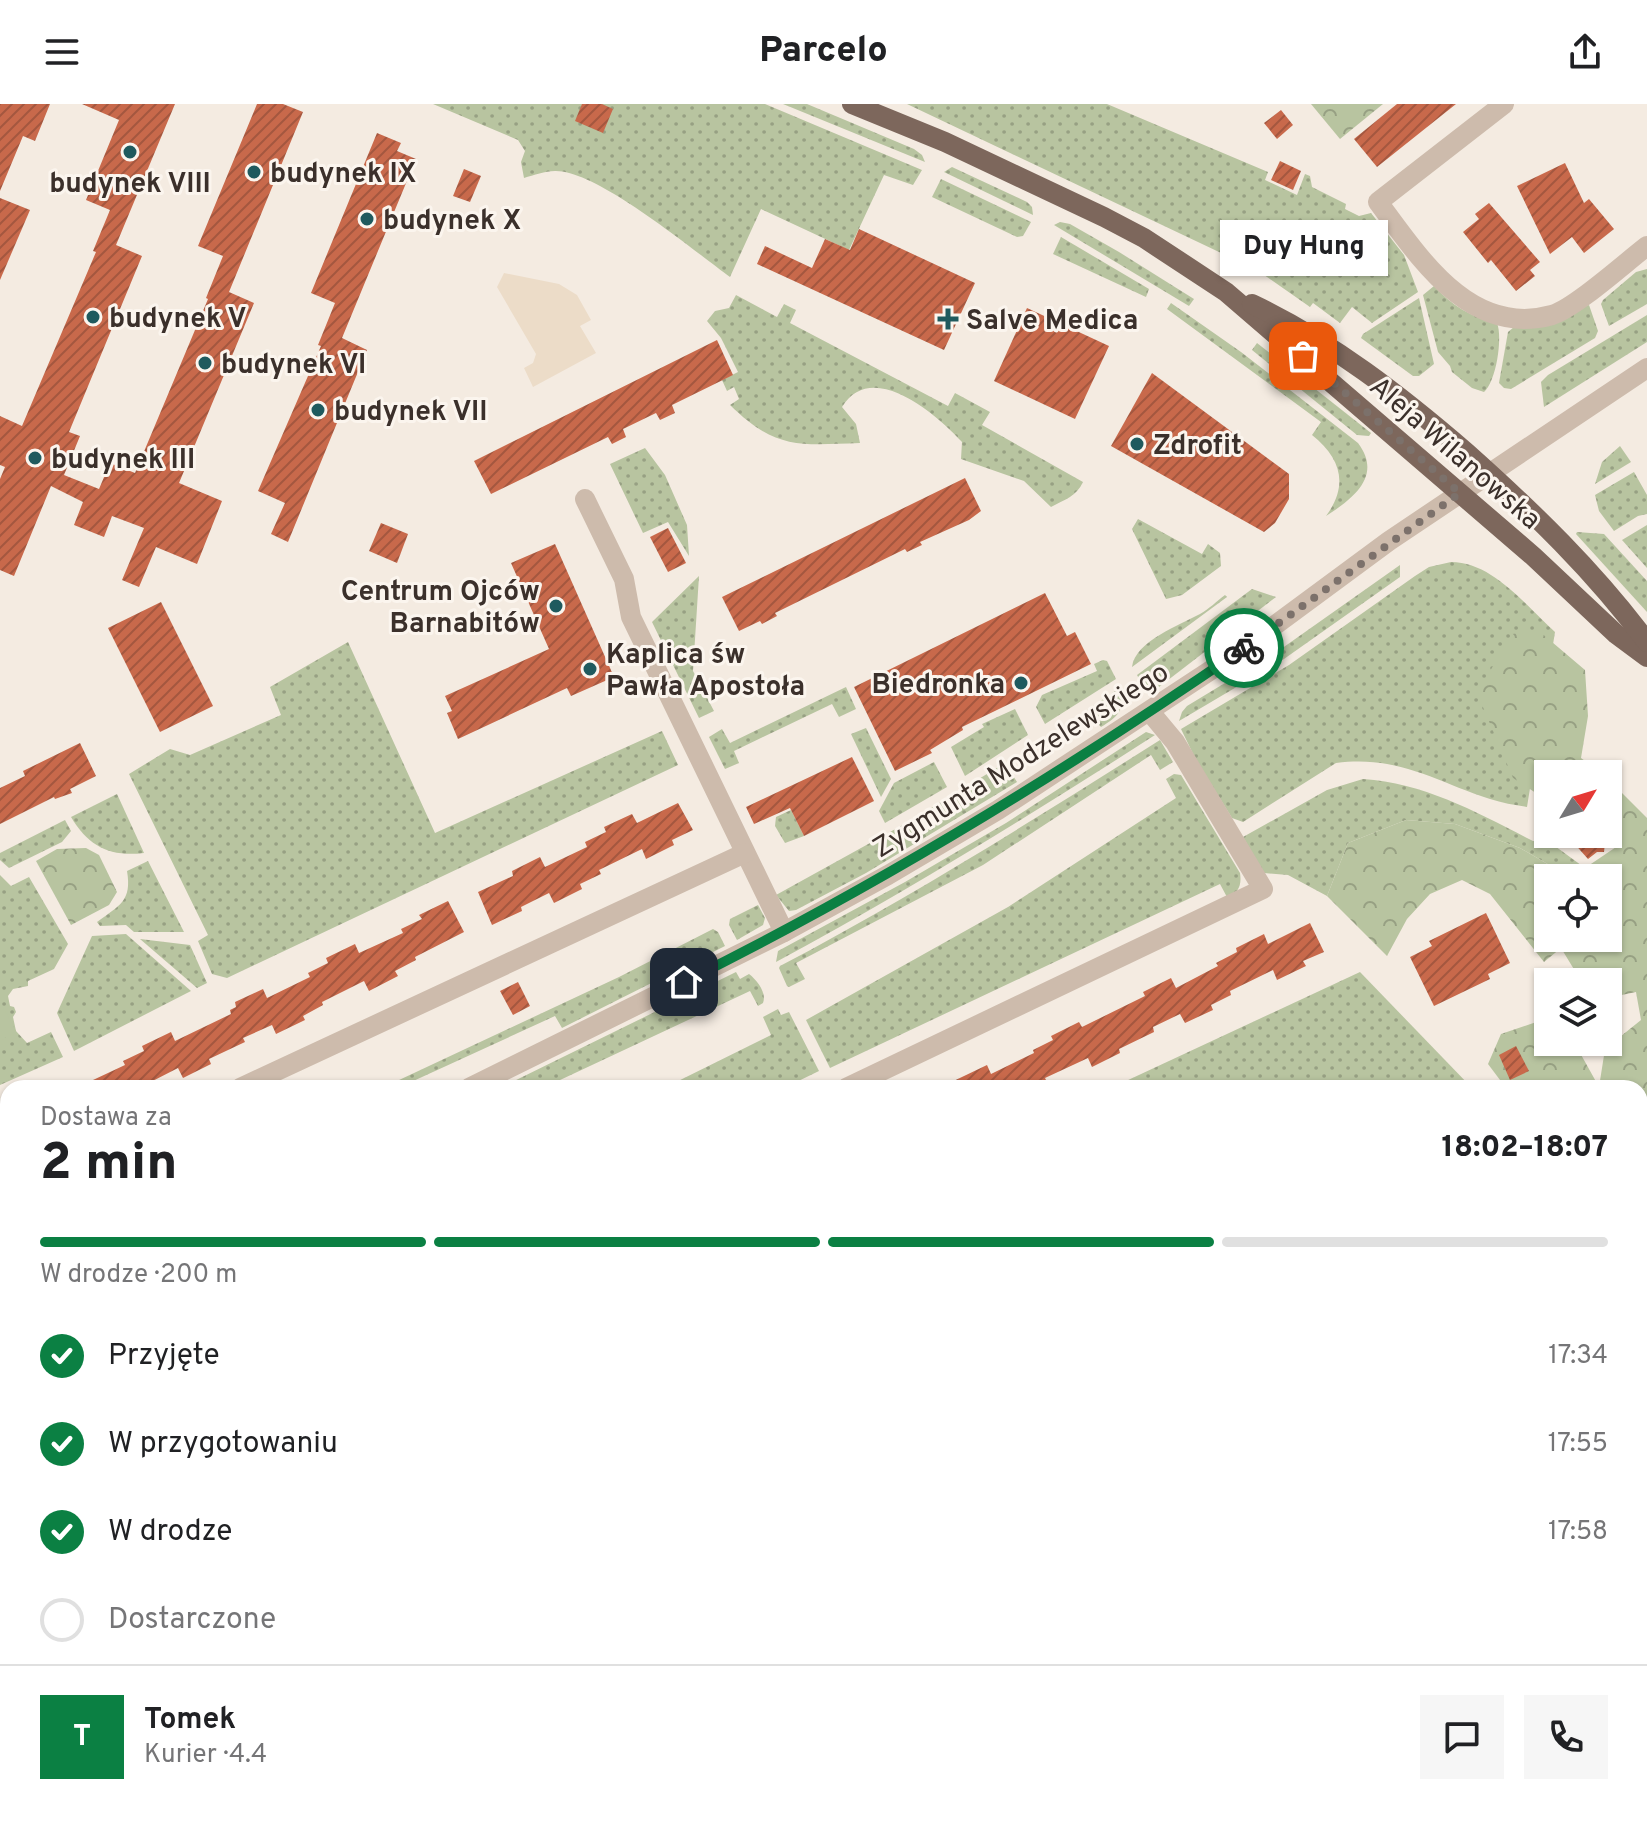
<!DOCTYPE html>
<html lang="pl">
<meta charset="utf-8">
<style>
body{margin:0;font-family:Overpass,sans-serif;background:#f6f6f6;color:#202124;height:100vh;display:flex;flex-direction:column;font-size:30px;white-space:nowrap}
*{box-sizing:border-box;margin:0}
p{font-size:26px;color:#757577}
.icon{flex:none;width:44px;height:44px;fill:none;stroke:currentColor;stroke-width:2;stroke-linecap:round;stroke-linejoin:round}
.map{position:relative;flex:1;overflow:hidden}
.drawer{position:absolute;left:0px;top:976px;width:1648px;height:744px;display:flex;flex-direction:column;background:#fff;border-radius:24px 24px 0 0;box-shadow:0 2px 6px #0004}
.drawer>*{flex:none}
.needle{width:52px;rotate:52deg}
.fabs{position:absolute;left:1534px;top:656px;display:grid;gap:16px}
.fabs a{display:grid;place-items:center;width:88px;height:88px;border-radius:0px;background:#fff;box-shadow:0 2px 6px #0004;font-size:40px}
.pin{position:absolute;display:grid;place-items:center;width:68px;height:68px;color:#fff;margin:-34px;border-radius:16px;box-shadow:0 4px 12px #0006}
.courier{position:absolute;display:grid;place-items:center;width:80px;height:80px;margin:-40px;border:6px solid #0b8043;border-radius:50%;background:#fff;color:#222;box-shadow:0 2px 10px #0007}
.bubble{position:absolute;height:56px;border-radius:0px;background:#fff;box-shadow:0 2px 6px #0004;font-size:26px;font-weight:800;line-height:56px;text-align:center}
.head em{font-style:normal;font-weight:800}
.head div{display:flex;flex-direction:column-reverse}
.head{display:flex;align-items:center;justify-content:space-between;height:136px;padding:0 40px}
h1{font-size:52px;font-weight:800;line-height:60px}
.bar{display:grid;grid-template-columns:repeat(4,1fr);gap:12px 8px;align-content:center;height:96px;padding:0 40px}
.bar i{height:10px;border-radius:6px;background:#e0e0e0}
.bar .current{background:#0b8043}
.bar p{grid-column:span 4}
.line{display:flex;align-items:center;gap:20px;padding:0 40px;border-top:2px solid #e0e0e0}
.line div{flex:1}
.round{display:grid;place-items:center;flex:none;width:84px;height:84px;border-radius:0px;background:#f6f6f6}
ol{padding:0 40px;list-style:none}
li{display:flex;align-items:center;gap:24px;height:88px}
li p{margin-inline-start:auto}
li .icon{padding:8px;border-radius:50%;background:#0b8043;color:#fff;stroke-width:4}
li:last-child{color:#757577}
li i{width:44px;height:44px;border:4px solid #e0e0e0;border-radius:50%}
header{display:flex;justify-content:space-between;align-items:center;height:104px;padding:0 40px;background:#fff;font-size:36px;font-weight:800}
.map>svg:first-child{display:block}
.grass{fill:url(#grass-dots)}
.forest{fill:url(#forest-crowns);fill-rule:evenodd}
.pitch{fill:#b8c4a0}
.plaza{fill:#ecdcc8}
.building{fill:url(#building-hatch)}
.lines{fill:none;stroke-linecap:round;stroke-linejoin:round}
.minor{stroke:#cdbbac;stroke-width:20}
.major{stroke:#7d675c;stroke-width:20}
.done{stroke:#7c716b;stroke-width:8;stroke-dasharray:0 14.4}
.route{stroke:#0b8043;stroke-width:10}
.poi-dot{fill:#1f5a5e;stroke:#fbf5ee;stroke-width:3}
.labels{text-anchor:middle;stroke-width:6;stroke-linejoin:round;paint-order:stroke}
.poi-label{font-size:28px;font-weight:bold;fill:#3b302b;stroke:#fbf5ee;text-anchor:start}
.street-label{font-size:28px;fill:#3b302b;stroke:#fbf5ee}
</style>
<header><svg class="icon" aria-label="menu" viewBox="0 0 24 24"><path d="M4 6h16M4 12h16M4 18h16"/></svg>Parcelo<svg class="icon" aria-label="share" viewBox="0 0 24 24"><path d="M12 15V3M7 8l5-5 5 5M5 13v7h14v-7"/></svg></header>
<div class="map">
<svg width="1647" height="1720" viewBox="0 0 1647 1720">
<defs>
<pattern id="grass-dots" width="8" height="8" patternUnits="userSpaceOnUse" patternTransform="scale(2)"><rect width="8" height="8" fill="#b8c4a0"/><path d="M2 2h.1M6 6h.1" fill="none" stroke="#97a083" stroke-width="1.8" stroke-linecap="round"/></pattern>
<pattern id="forest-crowns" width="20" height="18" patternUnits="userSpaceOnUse" patternTransform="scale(2)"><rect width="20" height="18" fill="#b8c4a0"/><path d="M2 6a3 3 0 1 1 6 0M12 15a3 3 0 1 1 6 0" fill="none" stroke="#97a083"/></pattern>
<pattern id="building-hatch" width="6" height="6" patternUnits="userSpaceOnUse" patternTransform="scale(2)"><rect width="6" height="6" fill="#c8694b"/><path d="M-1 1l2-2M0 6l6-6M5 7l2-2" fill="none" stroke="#a4573f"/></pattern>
</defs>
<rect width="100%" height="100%" fill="#f4ebe1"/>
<g class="grass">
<path d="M 433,0 L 765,0 L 922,66 L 913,81 L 884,71 L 849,146 L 761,105 L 730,173 C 693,146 597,66 555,67 C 545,67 534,71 524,74 L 521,58 L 525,47 L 518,36 Z"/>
<polygon points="783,0 807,0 914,45 922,51 925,58"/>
<polygon points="907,0 1107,0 1268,68 1265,76 1297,91 1305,70 1310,72 1312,83 1346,100 1345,105 1359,112 1371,109 1404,151 1418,188 1372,219 1352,203 1340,219 1313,199 1310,203 1257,166"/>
<polygon points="952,63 1027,98 1032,103 1033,111 944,68"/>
<polygon points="941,75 1031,118 1023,132 1017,133 932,93"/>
<polygon points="1060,118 1070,120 1119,148 1194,195 1189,202 1054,121"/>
<polygon points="1061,133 1149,185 1146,193 1053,150"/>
<polygon points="1647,165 1647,200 1609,222 1601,200 1603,196 1636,168"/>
<path d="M 1434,182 C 1451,201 1472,214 1497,219 C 1503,234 1496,278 1484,288 L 1472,284 L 1452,268 L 1450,262 L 1438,248 L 1423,191 Z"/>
<path d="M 736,191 L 777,213 L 784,200 L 796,206 L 790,219 L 948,302 L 955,289 L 990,308 L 982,321 L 1083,378 C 1077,392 1064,396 1051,403 L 1024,377 L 961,355 L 962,338 C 937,311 872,254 842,303 L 856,320 L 860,339 C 799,341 776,346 730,301 L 739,295 L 734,283 L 727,287 L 722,276 L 738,268 L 721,234 L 707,217 L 715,207 L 729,204 Z"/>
<polygon points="1419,194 1434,260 1419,272 1413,272 1361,234 1363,230"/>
<path d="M 1171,199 L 1241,248 L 1358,339 C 1383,372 1353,395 1326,412 C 1349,381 1341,354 1312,331 L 1321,318 L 1167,205 Z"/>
<polygon points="1589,201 1598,227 1595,234 1511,285 1504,284 1499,279 1508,228 1514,223"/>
<polygon points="1647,211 1647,238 1544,303 1541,278 1548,271"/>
<polygon points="1257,239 1371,329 1369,332 1357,331 1252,246"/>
<polygon points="1620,342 1631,358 1595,380 1602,358"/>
<polygon points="645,344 665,371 687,421 689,452 668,418 643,429 610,360"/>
<polygon points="1634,368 1647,391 1647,410 1638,412 1614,427 1599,407 1595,391"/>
<polygon points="1138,415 1202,450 1208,440 1220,449 1221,462 1182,491 1166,495 1132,425"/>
<polygon points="1647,421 1647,464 1622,436"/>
<polygon points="1577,428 1604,430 1647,477 1647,508 1576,430"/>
<path d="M 1451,458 C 1493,458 1526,502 1555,528 L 1527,703 C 1515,701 1502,699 1490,695 C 1434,677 1399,651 1336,659 L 1243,718 L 1232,714 L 1196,656 L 1181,625 L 1289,561 L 1415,472 L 1429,463 Z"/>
<polygon points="1400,461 1400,473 1284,555 1179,617 1182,608 1187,602 1281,545"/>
<polygon points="699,472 693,567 714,607 699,614 652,518"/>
<path d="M 1252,485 L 1276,493 L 1159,583 C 1147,586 1142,581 1137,571 Z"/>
<path d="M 1225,491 L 1227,493 L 1132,563 C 1135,537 1180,521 1200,510 C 1209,505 1217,497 1225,491 Z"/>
<polygon points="348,538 435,729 662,627 678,661 227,874 212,870 198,837 208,831 129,670 170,645 190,651 281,611 270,583"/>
<polygon points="1103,556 1107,557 1116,575 1045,620 1036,603 1042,591 1097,567 1094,560"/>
<polygon points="846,583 856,605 839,613 832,600 734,647 739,659 725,665 709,633 722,625 730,639"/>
<path d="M 1118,585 C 1128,605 1117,613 1101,623 L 1086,607 Z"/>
<polygon points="1015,605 1028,631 965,672 951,643 984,623 982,620"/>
<polygon points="866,624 891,675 881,693 851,630"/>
<path d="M 1146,628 L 1155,631 C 1031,711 906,788 776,858 L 778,847 L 905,778 L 1006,719 Z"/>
<path d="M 1160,636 L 1173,658 L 1160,666 L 1151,651 L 983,761 L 796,859 L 805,875 L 789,883 L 787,882 L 779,864 L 780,862 C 911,793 1035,715 1160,636 Z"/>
<polygon points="934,658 947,683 885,719 879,707 894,679"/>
<polygon points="1005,659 1017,678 866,769 796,806 789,807 776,791 908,718"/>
<path d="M 1174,670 L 1181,671 L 1240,769 C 1242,782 1238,788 1228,795 L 1220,780 L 830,964 L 806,916 L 1008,803 L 1176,694 L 1166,675 Z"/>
<path d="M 1363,675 C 1425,679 1478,709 1533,737 L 1548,737 L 1585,764 L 1563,769 L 1520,744 L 1455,720 L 1406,716 L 1348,739 L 1327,792 L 1288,771 L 1264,769 L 1243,733 L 1327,686 Z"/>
<path d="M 117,690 L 144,749 C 110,753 89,743 71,713 Z"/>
<polygon points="791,706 804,732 785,739 775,722 776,713"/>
<polygon points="65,716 71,727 62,738 9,764 0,756 0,749"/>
<path d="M 148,757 L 184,828 L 134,828 L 126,821 L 100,822 L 97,818 C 120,801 132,797 127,767 Z"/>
<polygon points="0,771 11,782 29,773 68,840 54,865 28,877 28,882 13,885 8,892 10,902 14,903 16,908 13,913 16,927 27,939 51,928 63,953 0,981"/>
<polygon points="758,801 765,814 763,821 737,836 729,821 730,815"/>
<polygon points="713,825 718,828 725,842 562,924 555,912 398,984 382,984 619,873"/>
<polygon points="126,830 191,887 74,947 57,909 92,832"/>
<polygon points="140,835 190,841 207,879 197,884"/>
<path d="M 736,868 L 740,875 L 749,870 C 757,876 767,889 763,899 L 758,902 L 750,887 L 543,984 L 500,984 Z"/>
<polygon points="1360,868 1472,984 1111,984"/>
<polygon points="778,905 781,911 789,908 819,967 784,984 664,984 771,931 763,913"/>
<polygon points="0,1249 8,1249 8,1413 0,1416"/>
<polygon points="256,1712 379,1712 362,1720 259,1720"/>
</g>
<g class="forest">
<polygon points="1311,0 1383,0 1340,35"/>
<polygon points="1539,527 1585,566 1588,612 1581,654 1603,670 1548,670 1548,702 1539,691 1513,674 1477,589 1512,530"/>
<path d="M 1608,675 L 1647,714 L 1647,1035 L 1640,1042 L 1640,984 L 1506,984 L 1488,960 L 1501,930 L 1548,914 L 1548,938 L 1574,938 L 1599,983 L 1605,945 L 1641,916 L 1636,888 L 1612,893 L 1608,864 L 1575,867 L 1561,844 L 1544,858 L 1490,790 L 1462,776 L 1430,790 L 1407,815 L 1387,852 L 1327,792 L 1348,739 L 1406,716 L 1455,720 L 1520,744 L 1563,769 L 1585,764 L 1619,741 L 1608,725 ZM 1548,774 L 1608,774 L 1608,834 L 1548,834 Z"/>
<polygon points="86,744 99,751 117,788 109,801 71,821 36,757 57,745"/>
</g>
<polygon class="pitch" points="0,898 16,927 0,937"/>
<polygon class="plaza" points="504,169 559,180 577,191 591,216 580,222 596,249 533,283 524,264 533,259 536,250 497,183"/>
<g class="building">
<polygon points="0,0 50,0 35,37 23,32 0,87"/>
<polygon points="82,0 175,0 116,141 142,152 69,328 80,332 64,371 99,385 110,359 135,369 208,195 206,194 223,152 198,142 257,0 283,0 303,8 229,188 254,199 179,379 222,397 197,460 156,443 139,483 122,476 144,424 112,412 104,433 74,421 83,398 51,382 14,472 0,466 0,375 5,363 0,361 0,312 22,322 96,148 93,147 110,106 86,96 119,16"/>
<polygon points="582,0 602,0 613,5 603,29 575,17"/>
<polygon points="1397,0 1456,0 1377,63 1354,35"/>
<polygon points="1281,6 1293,21 1277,35 1264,19"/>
<polygon points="377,29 401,39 397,47 416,55 342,234 367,246 288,438 271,430 285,399 258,387 321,242 318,241 335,199 311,189"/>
<polygon points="1280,57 1301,67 1293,86 1271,76"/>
<polygon points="1565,59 1584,99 1589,95 1614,125 1584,149 1572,133 1550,150 1517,82"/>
<polygon points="464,65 481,72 470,98 453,92"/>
<polygon points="0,94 30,106 0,176"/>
<polygon points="1489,99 1540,158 1530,166 1535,172 1516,187 1491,156 1488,159 1463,128 1479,115 1475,110"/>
<polygon points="859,125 975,179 944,246 757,160 765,142 812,164 825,135 850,146"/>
<polygon points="1027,204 1109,242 1075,315 994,277"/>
<polygon points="717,236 733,271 672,301 675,309 660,316 656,309 623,325 626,333 612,340 608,333 491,390 474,357"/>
<polygon points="1152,269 1289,370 1289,395 1275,419 1264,428 1111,342"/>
<polygon points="965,374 981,407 969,416 920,438 922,441 907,448 905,445 775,509 777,512 762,520 760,517 739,527 722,493"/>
<polygon points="381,419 408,430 397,459 369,447"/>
<polygon points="668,424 686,459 668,468 650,433"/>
<polygon points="555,440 614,573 571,592 567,584 458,635 447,609 452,607 445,592 549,545 511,459"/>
<polygon points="1045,489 1067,532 1075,528 1091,560 962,623 963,626 930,646 932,649 895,667 854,583"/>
<polygon points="161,498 213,602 160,628 108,524"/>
<polygon points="80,639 96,672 70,685 72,689 55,695 54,693 0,720 0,684 25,672 23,667"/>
<polygon points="852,653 874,697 804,732 790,704 754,720 746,703"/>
<polygon points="678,699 693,726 672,736 674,741 646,755 642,745 599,766 601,770 580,780 582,785 554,799 549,789 521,803 522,807 492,821 478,788 513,772 512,767 540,753 545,763 587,743 585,738 606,728 604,723 632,710 637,719"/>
<polygon points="1581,730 1606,730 1604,748 1597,748 1588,755 1572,737"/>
<polygon points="448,797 464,828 415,853 416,856 395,867 398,872 369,887 364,877 322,898 323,901 303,912 305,916 276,930 272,921 243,934 245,938 209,955 211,960 183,974 178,964 139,984 76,984 125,961 123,957 144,947 142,942 171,928 175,937 231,910 230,906 236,903 235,898 263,885 267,894 310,873 308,869 328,859 326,854 355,840 359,849 403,829 401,825 422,815 419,811"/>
<polygon points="1486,809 1510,859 1488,870 1490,875 1434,902 1410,853 1432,842 1429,837"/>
<polygon points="1310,819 1324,848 1303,857 1306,862 1277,876 1273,866 1230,887 1231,891 1211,901 1213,906 1185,919 1180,910 1153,923 1154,928 1119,945 1120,949 1092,963 1088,954 1045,974 1047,978 1034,984 939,984 987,961 991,970 1034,949 1033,946 1053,936 1051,932 1079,918 1082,923 1145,892 1143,888 1171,874 1176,884 1218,862 1216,859 1237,848 1236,844 1264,830 1268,840"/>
<polygon points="518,878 530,902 513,911 500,887"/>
<polygon points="1516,942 1529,967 1510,976 1499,951"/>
</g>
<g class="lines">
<g class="minor">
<path d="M 1504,0 L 1378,98 C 1419,153 1470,234 1552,211 C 1575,204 1626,158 1647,142"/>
<polyline points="585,395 624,475 631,513 784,828"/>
<polyline points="240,984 745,749"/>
<polyline points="469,984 784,828 888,771 998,706 1240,547 1389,437 1647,264"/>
<polyline points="846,984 1263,785 1175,638 1150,608"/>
<polyline points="0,1096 8,1092"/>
<polyline points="1640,1179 1647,1180"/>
<polyline points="0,1186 8,1182"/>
<polyline points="1640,1548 1647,1549"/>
<polyline points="1382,1712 1385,1720"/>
<polyline points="772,1720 789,1712"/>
<polyline points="1205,1720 1222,1712"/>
</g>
<g class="major">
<polyline points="852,0 945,38 1104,113 1144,134 1226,188 1533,452 1616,530 1647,553"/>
<path d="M 1252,200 C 1332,238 1401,292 1467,349 C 1533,408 1594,467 1647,538"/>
</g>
</g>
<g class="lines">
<polyline class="done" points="1244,544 1460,389 1303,252"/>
<path class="route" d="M 684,878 C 880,781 1064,668 1244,544"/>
</g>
<g class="poi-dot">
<circle cx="130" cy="48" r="8"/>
<circle cx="254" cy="68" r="8"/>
<circle cx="367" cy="115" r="8"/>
<circle cx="93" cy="213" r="8"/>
<path d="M944 203h8v8h8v8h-8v8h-8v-8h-8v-8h8z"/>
<circle cx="205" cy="259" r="8"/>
<circle cx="318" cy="306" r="8"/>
<circle cx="1137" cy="340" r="8"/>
<circle cx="35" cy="354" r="8"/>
<circle cx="556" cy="502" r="8"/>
<circle cx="590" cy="565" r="8"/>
<circle cx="1021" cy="579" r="8"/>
</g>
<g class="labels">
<g class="poi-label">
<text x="270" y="78">budynek IX</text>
<text x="130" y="88" text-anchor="middle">budynek VIII</text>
<text x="383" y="125">budynek X</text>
<text x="109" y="223">budynek V</text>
<text x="966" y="225">Salve Medica</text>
<text x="221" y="269">budynek VI</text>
<text x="334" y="316">budynek VII</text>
<text x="1153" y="350">Zdrofit</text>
<text x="51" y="364">budynek III</text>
<text x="540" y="496" text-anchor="end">Centrum Ojców<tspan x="540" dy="32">Barnabitów</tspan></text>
<text x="606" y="559">Kaplica św<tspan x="606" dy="32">Pawła Apostoła</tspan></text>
<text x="1005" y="589" text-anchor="end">Biedronka</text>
</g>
<g class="street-label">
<text transform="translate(1456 348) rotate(41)" y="10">Aleja Wilanowska</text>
<text transform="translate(1020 655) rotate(-32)" y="10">Zygmunta Modzelewskiego</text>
</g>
</g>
</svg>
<div class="fabs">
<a><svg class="needle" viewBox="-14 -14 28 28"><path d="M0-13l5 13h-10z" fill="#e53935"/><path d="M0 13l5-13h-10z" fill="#757577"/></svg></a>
<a><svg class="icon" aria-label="locate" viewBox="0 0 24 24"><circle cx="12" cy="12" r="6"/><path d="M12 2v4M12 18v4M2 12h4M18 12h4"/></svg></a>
<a><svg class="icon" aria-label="layers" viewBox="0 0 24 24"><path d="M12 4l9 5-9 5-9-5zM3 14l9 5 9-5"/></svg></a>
</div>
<div class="pin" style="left:1303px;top:252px;background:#ea580c"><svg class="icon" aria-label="bag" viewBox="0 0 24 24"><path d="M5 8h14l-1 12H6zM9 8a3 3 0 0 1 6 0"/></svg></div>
<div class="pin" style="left:684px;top:878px;background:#1f2937"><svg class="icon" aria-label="home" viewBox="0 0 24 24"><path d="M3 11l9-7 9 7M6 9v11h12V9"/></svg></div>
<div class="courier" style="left:1244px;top:544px"><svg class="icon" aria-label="bike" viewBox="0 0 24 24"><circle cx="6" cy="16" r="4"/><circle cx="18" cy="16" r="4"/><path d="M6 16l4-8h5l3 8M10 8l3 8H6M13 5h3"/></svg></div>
<div class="bubble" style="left:1220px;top:116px;width:168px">Duy Hung</div>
<section class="drawer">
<div class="head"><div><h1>2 min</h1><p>Dostawa za</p></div><em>18:02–18:07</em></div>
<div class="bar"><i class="current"></i><i class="current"></i><i class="current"></i><i></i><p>W drodze · 200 m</p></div>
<ol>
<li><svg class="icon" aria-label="check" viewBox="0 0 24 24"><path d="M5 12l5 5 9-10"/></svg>Przyjęte<p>17:34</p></li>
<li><svg class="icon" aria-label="check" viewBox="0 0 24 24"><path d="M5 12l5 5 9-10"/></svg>W przygotowaniu<p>17:55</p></li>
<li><svg class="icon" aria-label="check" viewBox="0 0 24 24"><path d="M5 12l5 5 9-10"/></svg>W drodze<p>17:58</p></li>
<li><i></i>Dostarczone</li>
</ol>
<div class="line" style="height:144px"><b class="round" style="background:#0b8043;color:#fff">T</b><div><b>Tomek</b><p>Kurier · 4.4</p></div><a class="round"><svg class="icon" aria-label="chat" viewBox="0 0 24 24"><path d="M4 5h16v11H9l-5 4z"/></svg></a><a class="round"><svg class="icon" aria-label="phone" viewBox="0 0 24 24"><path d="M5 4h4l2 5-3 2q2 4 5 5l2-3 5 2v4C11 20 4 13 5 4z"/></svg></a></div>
</section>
</div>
